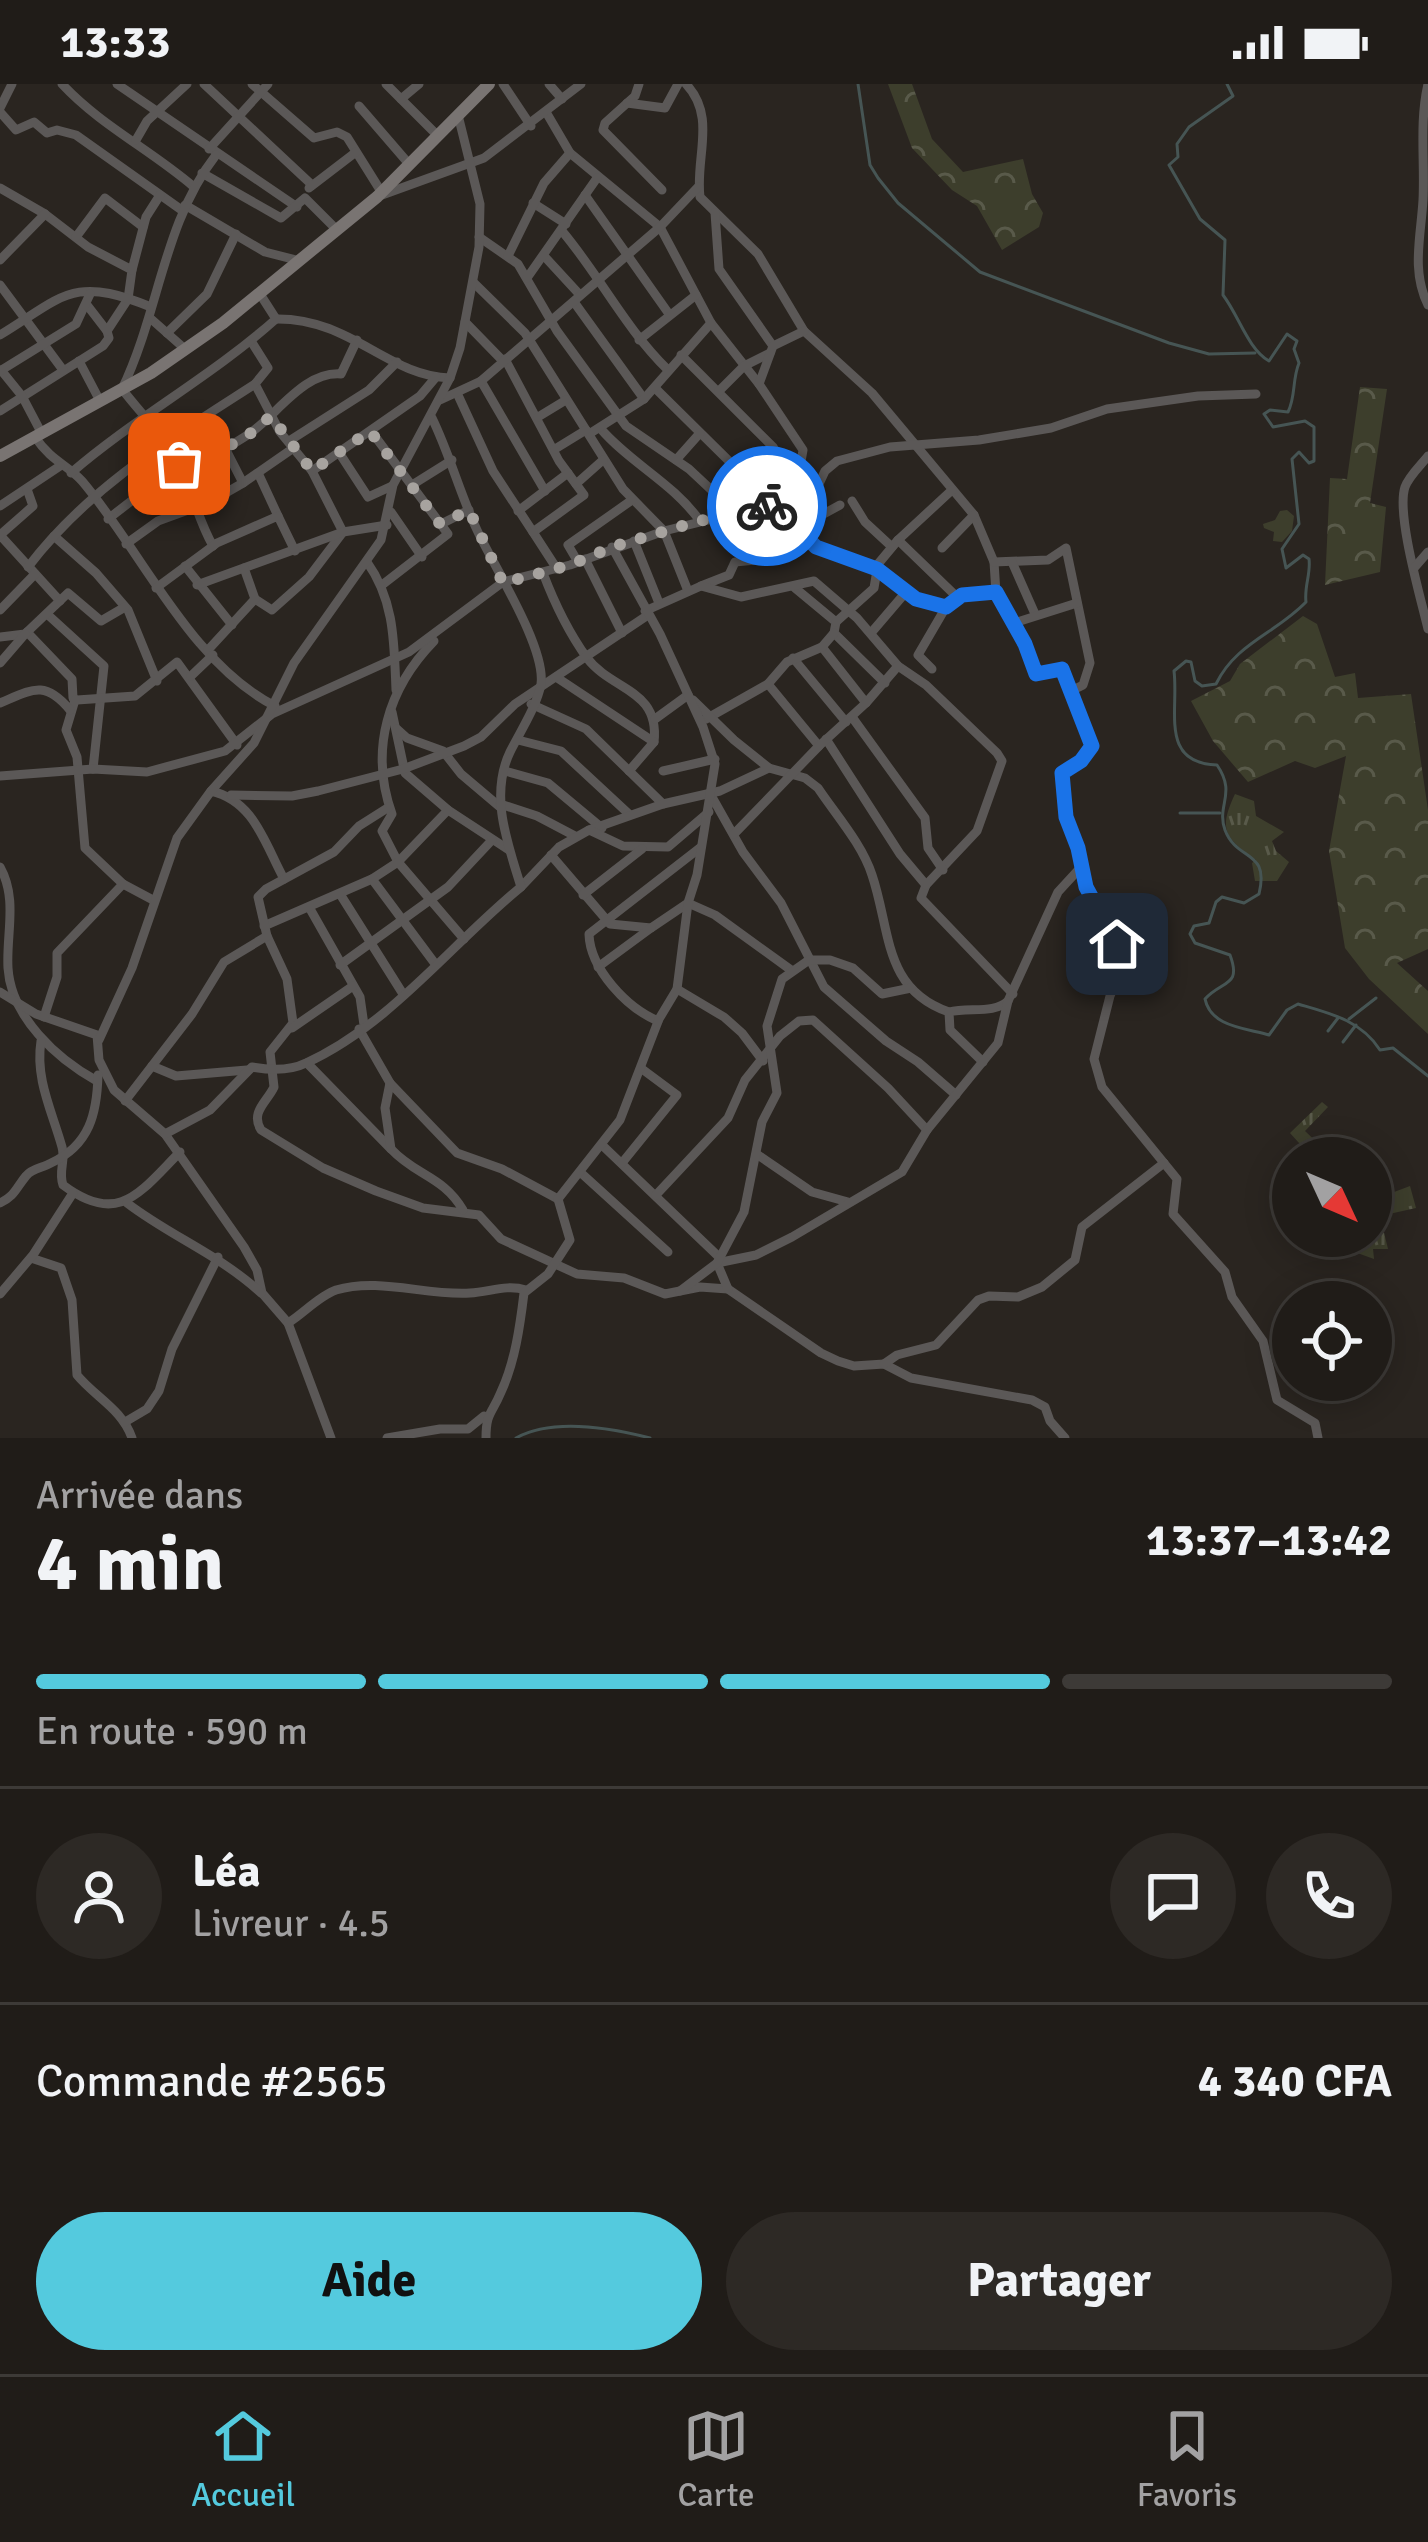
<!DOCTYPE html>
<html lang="fr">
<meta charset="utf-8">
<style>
body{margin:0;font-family:Signika,sans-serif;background:#2d2925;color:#f1f3f6;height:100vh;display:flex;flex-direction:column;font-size:45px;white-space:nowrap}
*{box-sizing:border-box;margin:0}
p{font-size:39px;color:#a2a1a2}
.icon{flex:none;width:66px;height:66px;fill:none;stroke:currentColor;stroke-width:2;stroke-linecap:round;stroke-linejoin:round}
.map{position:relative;height:1354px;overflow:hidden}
.panel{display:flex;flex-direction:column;background:#201c18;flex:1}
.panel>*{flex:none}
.needle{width:78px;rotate:134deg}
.buttons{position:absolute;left:1272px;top:1053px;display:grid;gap:24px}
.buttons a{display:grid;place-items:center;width:120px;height:120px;border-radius:50%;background:#201c18;box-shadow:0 6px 30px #0003,0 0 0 3px #3d3a37;font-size:60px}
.pin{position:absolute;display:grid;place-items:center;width:102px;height:102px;color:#fff;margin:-51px;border-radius:24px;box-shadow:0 6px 18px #0006}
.courier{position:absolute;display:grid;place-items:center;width:120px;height:120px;margin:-60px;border:9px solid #1a73e8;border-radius:50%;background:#fff;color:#222;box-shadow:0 3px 15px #0007}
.head em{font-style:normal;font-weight:800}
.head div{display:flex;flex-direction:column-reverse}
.head{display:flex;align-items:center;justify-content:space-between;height:204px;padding:0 36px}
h1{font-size:78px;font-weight:800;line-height:90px}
.bar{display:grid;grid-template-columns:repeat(4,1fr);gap:18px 12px;align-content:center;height:144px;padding:0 36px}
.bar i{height:15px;border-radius:9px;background:#3d3a37}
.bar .selected{background:#54cade}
.bar p{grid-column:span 4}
.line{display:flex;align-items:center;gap:30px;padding:0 36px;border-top:3px solid #3d3a37}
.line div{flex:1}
.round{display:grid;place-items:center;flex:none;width:126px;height:126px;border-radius:63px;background:#2d2925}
.primary-button{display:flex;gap:24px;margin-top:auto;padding:24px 36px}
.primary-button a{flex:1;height:138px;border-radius:72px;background:#54cade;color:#111;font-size:48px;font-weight:800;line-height:138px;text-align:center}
.primary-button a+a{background:#2d2925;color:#f1f3f6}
.status{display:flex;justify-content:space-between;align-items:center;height:84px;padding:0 60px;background:#201c18;direction:ltr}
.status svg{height:33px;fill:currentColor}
.menu{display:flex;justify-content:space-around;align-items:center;height:168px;border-top:3px solid #3d3a37;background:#201c18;font-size:33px;color:#a2a1a2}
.menu a{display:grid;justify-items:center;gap:6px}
.menu .selected{color:#54cade}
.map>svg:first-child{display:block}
.grass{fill:url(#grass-tufts)}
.forest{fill:url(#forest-crowns)}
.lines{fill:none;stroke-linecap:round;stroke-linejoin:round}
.stream{stroke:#465554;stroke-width:3}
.street{stroke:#5b5857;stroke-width:9}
.secondary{stroke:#797472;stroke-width:12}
.done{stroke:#a7a39f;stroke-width:12;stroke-dasharray:0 21.6}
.route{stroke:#1a73e8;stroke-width:15}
</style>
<div class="status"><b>13:33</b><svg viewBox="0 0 49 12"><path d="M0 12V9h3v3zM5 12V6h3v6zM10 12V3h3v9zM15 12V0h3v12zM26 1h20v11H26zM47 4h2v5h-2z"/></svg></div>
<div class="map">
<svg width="1428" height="1354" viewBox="0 0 1428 1354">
<defs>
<pattern id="grass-tufts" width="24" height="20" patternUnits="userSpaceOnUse" patternTransform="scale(3)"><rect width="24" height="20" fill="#3d3e2c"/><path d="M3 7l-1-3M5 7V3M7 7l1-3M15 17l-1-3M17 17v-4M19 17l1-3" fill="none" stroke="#595a4a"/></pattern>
<pattern id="forest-crowns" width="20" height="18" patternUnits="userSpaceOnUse" patternTransform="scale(3)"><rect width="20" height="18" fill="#3d3e2c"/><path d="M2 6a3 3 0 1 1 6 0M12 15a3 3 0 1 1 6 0" fill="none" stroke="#595a4a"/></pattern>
</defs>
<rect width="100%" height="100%" fill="#2a2520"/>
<g class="grass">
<polygon points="1287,426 1294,432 1292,447 1282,458 1273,457 1274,448 1264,444 1263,440 1275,436 1280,427"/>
<path d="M 1235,710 L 1254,717 L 1256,732 L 1284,748 L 1272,757 L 1276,767 L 1289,778 L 1277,797 L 1255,797 L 1252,779 L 1256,776 C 1225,754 1218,746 1235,710 Z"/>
<polygon points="1322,1018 1328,1023 1305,1047 1333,1074 1309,1070 1290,1049"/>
<polygon points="1371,1097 1381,1113 1410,1102 1416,1124 1380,1132 1388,1165 1373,1165 1374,1175 1338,1162 1328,1152 1371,1152"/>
</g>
<g class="forest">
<polygon points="888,0 912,0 932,55 963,88 1023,75 1032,110 1043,129 1039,143 1002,166 977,122 952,106 912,64"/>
<polygon points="1360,303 1387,305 1370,419 1386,423 1380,488 1325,501 1330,394 1347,395"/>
<polygon points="1303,532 1317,540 1335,593 1355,589 1358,614 1411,610 1428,726 1428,865 1397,879 1428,907 1428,950 1369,895 1345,864 1329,767 1346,672 1315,684 1295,677 1248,698 1213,657 1191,617 1230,597 1240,580"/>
</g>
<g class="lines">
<g class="stream">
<polyline points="858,0 870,81 878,94 898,119 980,188 1169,259 1209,270 1255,269"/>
<path d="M 1227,0 L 1233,12 L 1189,43 L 1177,60 L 1178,73 L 1169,81 L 1200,135 L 1225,156 L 1223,211 C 1239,232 1248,265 1269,277 L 1287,250 L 1297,257 L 1294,265 L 1299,279 C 1292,296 1296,312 1288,328 L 1270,326 L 1264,330 L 1273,343 L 1305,337 L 1314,343 L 1314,377 L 1309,379 L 1299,368 L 1292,375 L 1299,440 L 1282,465 L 1286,484 L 1303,471 L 1309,475 C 1311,490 1304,502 1306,518 C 1275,550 1236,559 1216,600 L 1202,602 L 1195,597 L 1191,578 L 1186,577 L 1174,587 C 1179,626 1159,679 1217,681 C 1237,710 1216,721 1225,746 C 1237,778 1270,765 1259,810 L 1244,819 L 1222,813 L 1216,818 L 1209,839 L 1194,842 L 1190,850 L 1195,859 L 1230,871 C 1242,903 1222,896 1205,915 C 1211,943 1245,944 1269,951 L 1287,926 L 1298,920 C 1329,929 1361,936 1380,966 L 1393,964 L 1428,992"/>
<polyline points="1180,729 1220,729"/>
<polyline points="1349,935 1376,914"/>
<polyline points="1328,947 1338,934"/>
<polyline points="1343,958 1356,941"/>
<path d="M 516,1354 C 552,1334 611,1344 650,1354"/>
</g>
<g class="street">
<path d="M 62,0 C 100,41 151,66 194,103"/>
<polyline points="117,0 297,123"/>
<polyline points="204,0 311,100"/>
<polyline points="252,0 314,54 337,48 347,53 382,109"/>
<polyline points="386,0 437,51"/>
<polyline points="503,0 531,42"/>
<polyline points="549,0 562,15"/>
<polyline points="639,0 635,12 605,39 603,46 662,106"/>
<path d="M 686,0 C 717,33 695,73 700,113 L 758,170 L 804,247 L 872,309 L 974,431 L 994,478 L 996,509 L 1025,559 L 1035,589 L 1062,585 L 1092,662 L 1081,677 L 1062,689 L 1066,733 L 1078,764 L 1086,803 L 1108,839 L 1122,874 L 1123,883 L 1110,912 L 1094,975 L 1102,1003 L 1177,1095 L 1173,1130 L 1225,1188 L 1232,1213 L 1263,1257 L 1277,1316 L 1315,1339 L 1318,1354"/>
<path d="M 1428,0 C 1419,39 1425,77 1423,116 C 1421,152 1411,187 1428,221"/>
<polyline points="401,15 419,0"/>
<polyline points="627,19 665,24 678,0"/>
<polyline points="359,22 409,80"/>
<polyline points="0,24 12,0"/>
<polyline points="0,28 16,46 34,38 47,49 57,46 76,51 183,127"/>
<polyline points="546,28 570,69 660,143 711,239 759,300"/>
<polyline points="136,56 147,37 187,0"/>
<polyline points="209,65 268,0"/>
<polyline points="202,89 281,134 305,114 337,146"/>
<polyline points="0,104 45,130 88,163 132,186 128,215 107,247 109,254 103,262 0,327"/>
<polyline points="309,104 356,68"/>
<polyline points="382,111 484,74 581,0"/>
<polyline points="585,111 669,230"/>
<polyline points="533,119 566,140"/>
<polyline points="185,121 265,168 300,177"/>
<polyline points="715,129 719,185 773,262"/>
<path d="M 562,147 C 600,192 625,244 668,286"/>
<polyline points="76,153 105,114 143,143"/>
<polyline points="479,153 518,180 557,247 626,342 689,385 736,429"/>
<polyline points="508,172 544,99 570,69"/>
<polyline points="545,173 580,211"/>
<polyline points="0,176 45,130"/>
<polyline points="132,186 146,133 160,111"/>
<polyline points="527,194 597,94"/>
<polyline points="474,199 525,249 623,405 664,447 688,507"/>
<polyline points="0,201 63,286"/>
<polyline points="574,218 644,315"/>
<polyline points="87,221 107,247"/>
<polyline points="150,234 185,265"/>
<path d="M 276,235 C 351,234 387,292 450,294"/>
<polyline points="465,238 503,277"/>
<polyline points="167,249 207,210 236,150"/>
<path d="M 0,251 C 64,212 72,191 151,223"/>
<polyline points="639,256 696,211"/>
<polyline points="251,257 268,284 255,300 280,348 312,387 343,448 309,493 272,526 255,515"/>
<polyline points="681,271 773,363 797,400"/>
<polyline points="505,275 559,377 584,411 533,448 557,485"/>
<polyline points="79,277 100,317"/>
<polyline points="1,286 22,312 42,350"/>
<polyline points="0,287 76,240 90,210"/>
<polyline points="481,297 545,407"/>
<polyline points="655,304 816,463 877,485 916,515 946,523 962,511 996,509"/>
<polyline points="719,307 744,282 770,269"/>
<polyline points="457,309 493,387 533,448"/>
<polyline points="440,316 481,297 660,143 698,103"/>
<polyline points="538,333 566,316"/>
<path d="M 600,344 C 631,380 672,398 700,437"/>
<polyline points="371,347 448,450 382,501"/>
<polyline points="589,350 644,315 711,239"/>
<path d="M 35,353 C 52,378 67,380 82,397 C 141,466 190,579 275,622"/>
<polyline points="289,357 369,306 397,278"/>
<polyline points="555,365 586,346"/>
<polyline points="340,370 368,413 392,402"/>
<path d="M 1428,372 C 1421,381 1409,392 1405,403 C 1396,430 1421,515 1428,545"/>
<polyline points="676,376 700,349"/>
<polyline points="312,387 420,312 436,293"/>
<path d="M 183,388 C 205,376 228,364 249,350 C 277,331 304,287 341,290 L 357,256"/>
<path d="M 71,389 C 136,333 212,292 276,235 L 260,210"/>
<polyline points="258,389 278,432"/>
<polyline points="243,399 295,363"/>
<polyline points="576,400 603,376"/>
<polyline points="412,401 452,376"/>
<polyline points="795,412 803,366 759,300 773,262 804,247"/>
<polyline points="852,417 865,438 892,463"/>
<polyline points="0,422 60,382"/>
<polyline points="518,427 568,389"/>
<polyline points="391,428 422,473"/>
<polyline points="108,435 179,380"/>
<polyline points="441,440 469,426"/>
<polyline points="796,445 840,421"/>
<polyline points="0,451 60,517"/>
<polyline points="0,451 33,422 27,405"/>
<polyline points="54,452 96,489 128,526 157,597"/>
<polyline points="898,456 957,513"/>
<polyline points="634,457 659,519"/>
<polyline points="126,460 158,437 210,418 243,399 225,364"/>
<path d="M 213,462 C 197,434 193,408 180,382 C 165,353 142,331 122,305 C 159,229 163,139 216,71"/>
<polyline points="942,464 974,431"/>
<polyline points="585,475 622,549"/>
<path d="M 367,478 C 395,517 394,560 396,606"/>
<polyline points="578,478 568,461 632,416"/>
<polyline points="994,478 1048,476 1066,464 1090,579 1083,601 1071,607"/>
<polyline points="1012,478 1035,530"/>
<polyline points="185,482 232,541"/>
<path d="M 28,483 C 89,403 171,354 255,300"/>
<polyline points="1414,484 1428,468"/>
<path d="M 543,489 C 554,518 569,549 587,574 C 612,607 660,605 654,658"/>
<polyline points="197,501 343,448 387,441"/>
<polyline points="701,502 729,491 735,478 766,475 806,456"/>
<polyline points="156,504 217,459 278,432 295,467"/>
<polyline points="795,504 836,538 834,549 885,599"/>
<polyline points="0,526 35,490"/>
<polyline points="645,527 701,502 741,513 814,497 857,534 898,582 926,601 997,669 1002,677 977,747 926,801 921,814 1013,910"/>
<polyline points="47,530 104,582 93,685"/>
<polyline points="836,538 874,504 878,480 898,456 952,406"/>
<polyline points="1014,539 1077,519"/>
<polyline points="27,548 72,595 73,614 77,616 135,612 177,578 237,661"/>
<polyline points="871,549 906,508"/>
<polyline points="0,553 25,550 68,509 101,537 125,523"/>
<path d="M 434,557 C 388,604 369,666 392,730 L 382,747 L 398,778 L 464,855"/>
<polyline points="822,563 866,619"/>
<polyline points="208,566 255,515 244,484"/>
<polyline points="793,574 846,638"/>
<polyline points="0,579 25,550"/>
<polyline points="932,585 918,571 946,523"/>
<polyline points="191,592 213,571"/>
<polyline points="556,593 654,658 629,687"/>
<polyline points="768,600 819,662"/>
<polyline points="75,616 66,646 77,673 85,764 123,800"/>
<path d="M 0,619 C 33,605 45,596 70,626"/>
<polyline points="531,620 586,645 663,720"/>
<polyline points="392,628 405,689 448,726 509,766"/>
<polyline points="852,633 925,734 928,764 943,786"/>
<polyline points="655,635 688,611"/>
<polyline points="706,635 768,600 787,578 822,563 834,549"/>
<polyline points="397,645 407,654 443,667 461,690 500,723"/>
<polyline points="826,655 900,770 926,801"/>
<polyline points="518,656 561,667 630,731"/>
<path d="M 769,684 L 805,694 L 818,704 C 836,731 862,760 872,791 C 891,847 883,905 949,928"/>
<polyline points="505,687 548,699 602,744"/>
<polyline points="663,687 715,675"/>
<polyline points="0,692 93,685 147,688 225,667 272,630 409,568 503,498 570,481 664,447 773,420 818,402 825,387 837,377 890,363 979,356 1051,344 1107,325 1198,312 1256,310"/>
<path d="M 211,707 C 254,717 264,758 284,795"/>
<polyline points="231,711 292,712 318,707 403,685 464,662 481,653 515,620 648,531"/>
<polyline points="712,713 743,768 781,819 824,903 886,957 918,978 956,1011"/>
<polyline points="500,720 537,732 575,752"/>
<polyline points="589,746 663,720 720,707 769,684 734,656 693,616"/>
<polyline points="734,750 819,662 866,619 898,582"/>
<polyline points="551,771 610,840 651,844 688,819 715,831 791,886"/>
<path d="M 0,783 C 18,815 6,850 8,884 C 11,933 57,975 97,997"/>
<polyline points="521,803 559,763 589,746 623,762 668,763 709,728"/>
<polyline points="340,810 403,910"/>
<polyline points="583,811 642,765"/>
<polyline points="309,823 360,913 364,941"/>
<polyline points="264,842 372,795"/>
<path d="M 267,852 L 287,895 L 293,939 L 270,968 L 274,1003 C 267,1018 250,1028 261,1046 L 323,1084 L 376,1107 L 423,1124 L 479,1131 L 501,1155 L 577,1190 L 624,1194 L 665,1210 L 700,1203 L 728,1205 L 821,1269 L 838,1277 L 854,1282 L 884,1280 L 911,1294 L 1032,1316 L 1045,1323 L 1050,1337 L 1065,1354"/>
<polyline points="340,881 448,803 492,756"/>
<polyline points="436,881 372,795 398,778 448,726"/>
<polyline points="598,883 651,844"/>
<polyline points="677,905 724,933 742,949 763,977"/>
<polyline points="0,908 36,930 97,951 99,976 114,1006 165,1050 244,1163 257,1186 262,1209 288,1239 331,1354"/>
<polyline points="44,933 57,893 57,869 123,800 153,816"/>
<path d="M 658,937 C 627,924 590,885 589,850 L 701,763"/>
<polyline points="292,944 353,902"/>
<polyline points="359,945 390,999 457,1069 502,1085 558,1115"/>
<polyline points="99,956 132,884 177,754 211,707 254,659 294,579 381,456 393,401 450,294 460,264 479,163 480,120 458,31"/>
<path d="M 41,957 C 35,995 52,1027 62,1063 C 66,1077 58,1087 63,1101 C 119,1143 140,1108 180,1068"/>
<path d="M 983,978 L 950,946 L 949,928 C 969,923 994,930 1008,917 L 1058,808 L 1081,783"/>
<polyline points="307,979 391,1065"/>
<polyline points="152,982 176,992 247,986"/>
<path d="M 390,999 L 385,1024 L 391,1065 C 416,1092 443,1092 463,1126"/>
<polyline points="125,1017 192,930 224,878 267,852 258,813 266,805 334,768 359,742 389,723"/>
<path d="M 165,1050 L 210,1026 L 252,983 C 269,986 290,987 306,979 C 390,941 451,860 521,803 C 508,760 489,712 510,668 C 520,648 537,622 541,600 C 546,563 493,481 477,446 C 460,410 450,371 432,334"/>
<polyline points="602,1061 719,1173"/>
<polyline points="758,1071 812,1108 848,1118"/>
<polyline points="622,1079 677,1011 642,985"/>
<polyline points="580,1088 668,1168"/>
<polyline points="656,1111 728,1034 745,996 780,952 799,937 813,936 888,1004 927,1046"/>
<path d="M 0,1119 C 15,1112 16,1104 26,1092 C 32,1084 43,1084 51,1079 C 90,1061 97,1029 98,991"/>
<path d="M 127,1119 C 170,1152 220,1171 261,1209"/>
<path d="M 31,1174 L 61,1184 L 72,1216 L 77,1291 C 95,1313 122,1325 132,1354"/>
<polyline points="728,1205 717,1179 756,1171 792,1153 902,1088 927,1046 998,959 1008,917"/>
<polyline points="680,1207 717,1179 744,1128 762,1038 777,1009 767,942 782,895 809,876 830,876 853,884 882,910 911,904"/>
<polyline points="0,1210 33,1171 73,1109"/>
<path d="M 288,1239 C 304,1229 319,1212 336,1206 C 379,1193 426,1212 470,1209 C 490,1208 506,1200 526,1206"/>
<polyline points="884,1280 897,1271 936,1261 978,1216 989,1212 1018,1213 1042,1203 1075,1176 1082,1143 1164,1079"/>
<polyline points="125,1338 147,1325 159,1307 172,1265 218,1173"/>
<polyline points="387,1354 440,1345 468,1345 484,1332"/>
<path d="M 486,1354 C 486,1328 492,1330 501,1308 C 515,1278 520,1242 524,1209 L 548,1190 L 570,1156 L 558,1115 L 620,1036 L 659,935 L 677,905 L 688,819 L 697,791 L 715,680 L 703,643 L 660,550 L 612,463"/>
</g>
<polyline class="secondary" points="0,372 151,289 223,239 377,113 489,0"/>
</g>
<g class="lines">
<polyline class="done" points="179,380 184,388 251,349 271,332 312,387 370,347 440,440 469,426 503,499 570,481 612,463 695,438 767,422"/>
<polyline class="route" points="767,422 773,420 816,463 877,485 916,515 946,523 962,511 996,508 1025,560 1036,590 1062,585 1092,662 1081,677 1062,689 1066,733 1078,764 1086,803 1117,860"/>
</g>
</svg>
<div class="buttons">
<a><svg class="needle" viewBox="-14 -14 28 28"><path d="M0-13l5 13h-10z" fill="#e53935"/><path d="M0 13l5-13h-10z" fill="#a2a1a2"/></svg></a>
<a><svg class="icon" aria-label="locate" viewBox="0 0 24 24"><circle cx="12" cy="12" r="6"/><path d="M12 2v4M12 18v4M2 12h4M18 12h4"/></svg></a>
</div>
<div class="pin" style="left:179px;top:380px;background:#ea580c"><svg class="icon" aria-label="bag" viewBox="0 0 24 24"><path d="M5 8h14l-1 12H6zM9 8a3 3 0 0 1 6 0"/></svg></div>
<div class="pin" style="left:1117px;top:860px;background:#1f2937"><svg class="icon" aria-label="home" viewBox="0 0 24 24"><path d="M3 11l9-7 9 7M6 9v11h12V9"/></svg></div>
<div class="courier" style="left:767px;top:422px"><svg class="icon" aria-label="bike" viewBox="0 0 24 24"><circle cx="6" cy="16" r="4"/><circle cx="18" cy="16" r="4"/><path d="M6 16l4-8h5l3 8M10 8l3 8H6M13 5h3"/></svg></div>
</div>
<section class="panel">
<div class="head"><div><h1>4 min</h1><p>Arrivée dans</p></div><em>13:37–13:42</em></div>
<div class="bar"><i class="selected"></i><i class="selected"></i><i class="selected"></i><i></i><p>En route · 590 m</p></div>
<div class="line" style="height:216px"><a class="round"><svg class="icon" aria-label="person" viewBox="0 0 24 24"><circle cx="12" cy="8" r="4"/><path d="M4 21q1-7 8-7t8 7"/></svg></a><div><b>Léa</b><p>Livreur · 4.5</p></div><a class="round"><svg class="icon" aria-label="chat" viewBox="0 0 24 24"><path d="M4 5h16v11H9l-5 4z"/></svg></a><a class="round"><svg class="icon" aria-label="phone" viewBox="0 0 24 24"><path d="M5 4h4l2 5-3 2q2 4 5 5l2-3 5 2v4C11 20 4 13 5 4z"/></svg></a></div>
<div class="line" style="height:156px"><div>Commande #2565</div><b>4 340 CFA</b></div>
<div class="primary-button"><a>Aide</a><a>Partager</a></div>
</section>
<nav class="menu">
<a class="selected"><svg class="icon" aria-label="home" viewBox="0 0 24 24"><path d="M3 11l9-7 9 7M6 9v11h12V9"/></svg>Accueil</a>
<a><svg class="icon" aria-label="map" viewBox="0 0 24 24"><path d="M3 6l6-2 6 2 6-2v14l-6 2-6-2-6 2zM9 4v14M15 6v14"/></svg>Carte</a>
<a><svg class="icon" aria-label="saved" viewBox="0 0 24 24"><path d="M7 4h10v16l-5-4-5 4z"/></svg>Favoris</a>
</nav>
